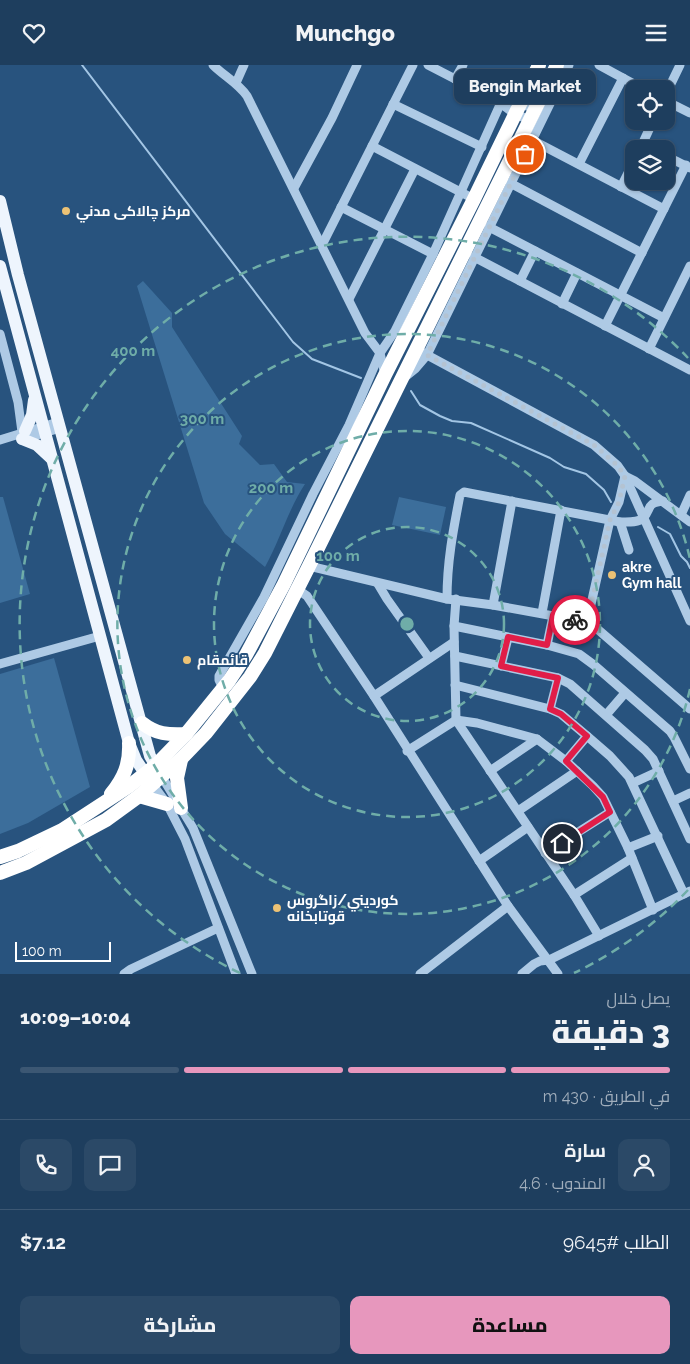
<!DOCTYPE html>
<html lang="ar">
<meta charset="utf-8">
<style>
body{margin:0;font-family:Raleway,Cairo,sans-serif;background:#2b4967;color:#f1f3f6;direction:rtl;height:100vh;display:flex;flex-direction:column;font-size:19px;white-space:nowrap}
*{box-sizing:border-box;margin:0}
p{font-size:16px;color:#a1aebc}
.icon{flex:none;width:28px;height:28px;fill:none;stroke:currentColor;stroke-width:2;stroke-linecap:round;stroke-linejoin:round}
.map{position:relative;height:909px;overflow:hidden;direction:ltr}
.panel{display:flex;flex-direction:column;background:#1e3e5e;flex:1}
.panel>*{flex:none}
.fabs{position:absolute;left:625px;top:15px;display:grid;gap:10px}
.fabs a{display:grid;place-items:center;width:50px;height:50px;border-radius:10px;background:#1e3e5e;box-shadow:0 1px 4px #0004,0 0 0 1px #3c5773;font-size:25px}
.scale{position:absolute;left:15px;bottom:12px;width:96px;box-sizing:border-box;padding-left:5px;border:2px solid #fff;border-top:0;font-size:14px;line-height:18px;white-space:nowrap;color:#fff;-webkit-text-stroke:4px #28537e;paint-order:stroke}
.pin{position:absolute;display:grid;place-items:center;width:42px;height:42px;color:#fff;margin:-21px;border:2px solid #fff;border-radius:50%;box-shadow:0 1px 5px #0007}
.courier{position:absolute;display:grid;place-items:center;width:50px;height:50px;margin:-25px;border:4px solid #e11d48;border-radius:50%;background:#fff;color:#222;box-shadow:0 1px 6px #0007}
.bubble{position:absolute;height:35px;border-radius:10px;background:#1e3e5e;box-shadow:0 1px 4px #0004,0 0 0 1px #3c5773;font-size:16px;font-weight:800;line-height:35px;text-align:center;direction:rtl}
.headline em{font-style:normal;font-weight:800}
.headline div{display:flex;flex-direction:column-reverse}
.headline{display:flex;align-items:center;justify-content:space-between;height:85px;padding:0 20px}
h1{font-size:32px;font-weight:800;line-height:38px}
.bar{display:grid;grid-template-columns:repeat(4,1fr);gap:8px 5px;align-content:center;height:60px;padding:0 20px}
.bar i{height:6px;border-radius:4px;background:#3c5773}
.bar .current{background:#e797bd}
.bar p{grid-column:span 4}
.line{display:flex;align-items:center;gap:12px;padding:0 20px;border-top:1px solid #3c5773}
.line div{flex:1}
.round{display:grid;place-items:center;flex:none;width:52px;height:52px;border-radius:10px;background:#2b4967}
.cta{display:flex;gap:10px;margin-top:auto;padding:10px 20px}
.cta a{flex:1;height:58px;border-radius:10px;background:#e797bd;color:#111;font-size:20px;font-weight:800;line-height:58px;text-align:center}
.cta a+a{background:#2b4967;color:#f1f3f6}
header{display:flex;justify-content:space-between;align-items:center;height:65px;padding:0 20px;background:#1e3e5e;font-size:22px;font-weight:800}
.map>svg:first-child{display:block}
.green{fill:#3c6e9b}
.lines{fill:none;stroke-linecap:round;stroke-linejoin:round}
.stream{stroke:#a3c6e5;stroke-width:2}
.minor{stroke:#aecae5;stroke-width:9}
.major{stroke:#eef5fd;stroke-width:12}
.highway{stroke:#fff;stroke-width:14}
.done{stroke:#b4c3d2;stroke-width:5;stroke-dasharray:0 9}
.route{stroke:#e11d48;stroke-width:6}
.ring{fill:none;stroke:#6fada8;stroke-width:2.5;stroke-dasharray:9 6}
.poi-dot{fill:#ecc275;stroke:#28537e;stroke-width:2}
.labels{text-anchor:middle;stroke-width:4;stroke-linejoin:round;paint-order:stroke}
.poi-label{font-size:14px;font-weight:bold;fill:#fff;stroke:#28537e;text-anchor:start}
.centre{fill:#6fada8;stroke:#28537e;stroke-width:2.5}
.ring-label{font-size:15px;text-anchor:middle;font-weight:bold;fill:#6fada8;stroke:#28537e;stroke-width:4;stroke-linejoin:round;paint-order:stroke}
</style>
<header><svg class="icon" aria-label="menu" viewBox="0 0 24 24"><path d="M4 6h16M4 12h16M4 18h16"/></svg>Munchgo<svg class="icon" aria-label="heart" viewBox="0 0 24 24"><path d="M12 20l-8-8c-3-5 5-10 8-4 3-6 11-1 8 4z"/></svg></header>
<div class="map">
<svg width="690" height="909" viewBox="0 0 690 909">
<rect width="100%" height="100%" fill="#28537e"/>
<g class="green">
<path d="M 143,216 L 172,248 L 172,262 L 242,371 L 239,379 L 260,400 L 274,399 L 287,417 L 305,419 C 288,445 280,475 265,502 L 225,469 L 204,438 L 137,221 Z"/>
<polygon points="0,432 3,432 30,529 0,538"/>
<polygon points="399,432 446,442 440,470 392,460"/>
<polygon points="54,593 90,722 28,758 0,769 0,609"/>
</g>
<g class="lines">
<g class="stream">
<polyline points="82,0 293,277 312,294 361,313"/>
<polyline points="411,326 420,340 440,351 452,356 471,358 550,393 564,402 586,409 604,425 611,437"/>
<polyline points="658,462 670,469 681,491 687,497 690,503"/>
</g>
<g class="minor">
<path d="M 213,0 C 224,11 238,18 247,31 L 365,268 L 380,288 L 385,310"/>
<polyline points="428,0 488,31 494,33 503,33 536,44"/>
<polyline points="599,0 643,24"/>
<polyline points="455,14 463,0"/>
<polyline points="236,18 244,0"/>
<polyline points="666,29 680,0"/>
<polyline points="496,35 515,49 530,55"/>
<polyline points="666,36 690,48"/>
<polyline points="393,39 482,82"/>
<polyline points="532,75 664,144"/>
<polyline points="372,81 474,134"/>
<polyline points="640,84 653,56"/>
<polyline points="666,91 690,103"/>
<polyline points="579,99 623,13"/>
<polyline points="510,118 642,188"/>
<polyline points="621,122 634,96"/>
<polyline points="294,123 332,53 357,0"/>
<polyline points="341,142 433,189"/>
<polyline points="489,162 664,253"/>
<polyline points="322,180 413,0"/>
<polyline points="474,192 690,305"/>
<polyline points="520,216 535,186"/>
<polyline points="349,234 415,104"/>
<polyline points="562,239 577,208"/>
<polyline points="605,261 686,100"/>
<polyline points="0,269 18,337 22,367"/>
<polyline points="416,284 594,380 618,401 625,411 690,556"/>
<polyline points="649,284 690,201"/>
<polyline points="405,312 415,304 427,290 569,0"/>
<polyline points="0,375 58,357"/>
<polyline points="21,375 60,363"/>
<polyline points="625,411 635,416 690,457"/>
<polyline points="681,450 690,430"/>
<polyline points="620,457 629,485"/>
<polyline points="309,501 447,534 493,540 587,557 595,562 690,644"/>
<polyline points="378,519 387,534 429,593"/>
<polyline points="297,524 307,531 374,631 508,841 558,909"/>
<path d="M 447,534 C 447,497 453,466 460,430 L 464,427 L 620,457 C 627,457 638,458 643,453 C 652,445 645,438 663,436"/>
<polyline points="456,534 454,561 456,655 574,830 599,871"/>
<polyline points="493,540 512,436"/>
<polyline points="542,548 561,445"/>
<polyline points="587,557 610,455 619,437 625,411"/>
<polyline points="454,561 547,580 579,589 594,600 670,666 674,672 690,704"/>
<polyline points="547,580 553,551"/>
<polyline points="455,591 558,613 570,619 645,685 653,694 690,774"/>
<polyline points="0,599 100,571"/>
<polyline points="501,601 508,573"/>
<polyline points="455,620 550,644 561,649 587,671 610,691 629,712 684,829"/>
<polyline points="223,623 219,615 219,611 264,532 313,429 349,360 380,288 395,266 433,189 503,33"/>
<polyline points="374,631 454,577"/>
<polyline points="550,644 558,613"/>
<polyline points="606,650 625,628"/>
<polyline points="407,686 456,655 477,658 537,674 566,696 593,721 603,732 628,783 653,845"/>
<polyline points="566,696 587,671"/>
<polyline points="490,706 537,674"/>
<polyline points="162,712 193,763 252,909"/>
<polyline points="633,718 659,706"/>
<polyline points="153,720 167,739 185,774 236,909"/>
<polyline points="673,736 690,728"/>
<polyline points="518,746 577,706"/>
<polyline points="628,783 658,771"/>
<polyline points="545,788 610,747"/>
<polyline points="479,796 528,762"/>
<polyline points="574,830 632,793"/>
<polyline points="124,909 131,904 218,863"/>
<polyline points="420,909 508,841"/>
<polyline points="522,909 534,899 540,896 549,895 690,826"/>
</g>
<g class="major">
<polyline points="0,136 18,210 150,691 160,708"/>
<polyline points="0,201 129,678 136,695 150,716"/>
<polyline points="25,366 32,350 34,335"/>
<polyline points="22,374 37,380 51,393"/>
</g>
<g class="highway">
<path d="M 142,658 C 156,669 168,670 186,669"/>
<polyline points="181,695 177,713 181,743"/>
<path d="M 111,729 C 124,713 130,699 129,678"/>
<polyline points="139,731 167,739"/>
<polyline points="0,792 18,786 62,765 128,722 155,701 186,669 229,616 246,590 284,519 385,310 474,134 539,0"/>
<polyline points="0,808 26,798 106,755 139,731 181,694 206,668 250,612 265,588 309,501 557,0"/>
</g>
</g>
<g class="lines">
<polyline class="done" points="525,89 427,290 594,380 618,401 625,411 619,437 610,455 587,558 575,555"/>
<polyline class="route" points="562,778 610,747 603,732 566,696 587,671 561,649 550,644 558,613 501,601 508,572 547,580 553,550 575,555"/>
</g>
<g class="ring">
<circle cx="407" cy="559" r="97"/>
<circle cx="407" cy="559" r="193"/>
<path d="M690 624A290 290 0 1 1 690 494"/>
<path d="M688 825A387 387 0 0 1 574 908M240 908A387 387 0 1 1 688 293"/>
</g>
<g class="poi-dot">
<circle cx="66" cy="146" r="5"/>
<circle cx="612" cy="510" r="5"/>
<circle cx="187" cy="595" r="5"/>
<circle cx="277" cy="843" r="5"/>
</g>
<g class="labels">
<g class="poi-label">
<text x="76" y="151">مركز چالاکى مدني</text>
<text x="622" y="507">akre<tspan x="622" dy="16">Gym hall</tspan></text>
<text x="197" y="600">قائمقام</text>
<text x="287" y="840">كورديني/زاگروس<tspan x="287" dy="16">قوتابخانه‌</tspan></text>
</g>
</g>
<circle cx="407" cy="559" r="8" class="centre"/>
<g class="ring-label">
<text x="133" y="291">400 m</text>
<text x="202" y="359">300 m</text>
<text x="271" y="428">200 m</text>
<text x="338" y="496">100 m</text>
</g>
</svg>
<div class="fabs">
<a><svg class="icon" aria-label="locate" viewBox="0 0 24 24"><circle cx="12" cy="12" r="6"/><path d="M12 2v4M12 18v4M2 12h4M18 12h4"/></svg></a>
<a><svg class="icon" aria-label="layers" viewBox="0 0 24 24"><path d="M12 4l9 5-9 5-9-5zM3 14l9 5 9-5"/></svg></a>
</div>
<div class="scale">100 m</div>
<div class="pin" style="left:525px;top:89px;background:#ea580c"><svg class="icon" aria-label="bag" viewBox="0 0 24 24"><path d="M5 8h14l-1 12H6zM9 8a3 3 0 0 1 6 0"/></svg></div>
<div class="pin" style="left:562px;top:778px;background:#1f2937"><svg class="icon" aria-label="home" viewBox="0 0 24 24"><path d="M3 11l9-7 9 7M6 9v11h12V9"/></svg></div>
<div class="courier" style="left:575px;top:555px"><svg class="icon" aria-label="bike" viewBox="0 0 24 24"><circle cx="6" cy="16" r="4"/><circle cx="18" cy="16" r="4"/><path d="M6 16l4-8h5l3 8M10 8l3 8H6M13 5h3"/></svg></div>
<div class="bubble" style="left:454px;top:4px;width:142px">Bengin Market</div>
</div>
<section class="panel">
<div class="headline"><div><h1>3 دقيقة</h1><p>يصل خلال</p></div><em>10:04–10:09</em></div>
<div class="bar"><i class="current"></i><i class="current"></i><i class="current"></i><i></i><p>في الطريق · 430 m</p></div>
<div class="line" style="height:90px"><a class="round"><svg class="icon" aria-label="person" viewBox="0 0 24 24"><circle cx="12" cy="8" r="4"/><path d="M4 21q1-7 8-7t8 7"/></svg></a><div><b>سارة</b><p>المندوب · 4.6</p></div><a class="round"><svg class="icon" aria-label="chat" viewBox="0 0 24 24"><path d="M4 5h16v11H9l-5 4z"/></svg></a><a class="round"><svg class="icon" aria-label="phone" viewBox="0 0 24 24"><path d="M5 4h4l2 5-3 2q2 4 5 5l2-3 5 2v4C11 20 4 13 5 4z"/></svg></a></div>
<div class="line" style="height:65px"><div>الطلب #9645</div><b>$7.12</b></div>
<div class="cta"><a>مساعدة</a><a>مشاركة</a></div>
</section>
